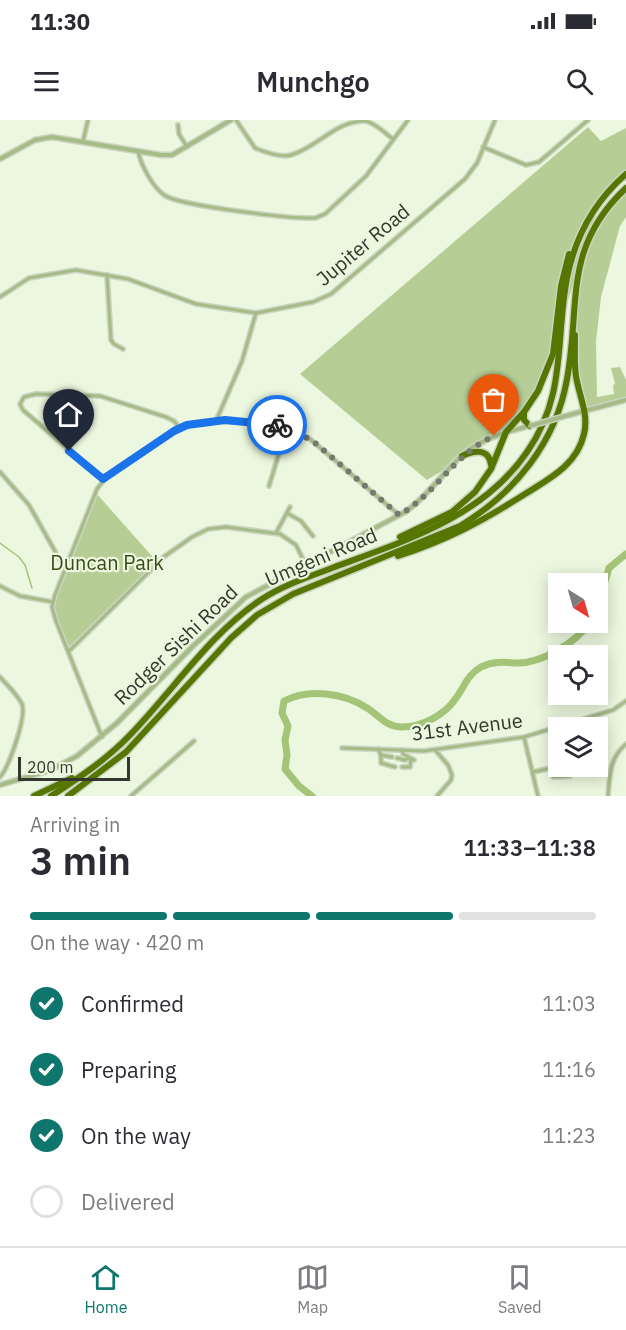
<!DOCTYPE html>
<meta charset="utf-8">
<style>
body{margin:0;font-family:"IBM Plex Sans",sans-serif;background:#f7f7f7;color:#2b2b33;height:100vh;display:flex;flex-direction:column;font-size:22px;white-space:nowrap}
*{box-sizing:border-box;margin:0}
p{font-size:20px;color:#7c7c81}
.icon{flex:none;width:33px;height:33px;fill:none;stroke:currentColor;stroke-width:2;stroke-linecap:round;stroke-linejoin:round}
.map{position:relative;height:676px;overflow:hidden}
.side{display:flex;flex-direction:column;background:#fff;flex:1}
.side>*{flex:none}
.needle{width:39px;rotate:143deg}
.fabs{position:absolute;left:548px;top:453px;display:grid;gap:12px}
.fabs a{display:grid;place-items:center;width:60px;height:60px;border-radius:0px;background:#fff;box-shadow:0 3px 15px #0003;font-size:30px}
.scale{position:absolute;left:18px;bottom:15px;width:112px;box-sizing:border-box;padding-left:6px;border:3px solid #33372e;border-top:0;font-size:16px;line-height:21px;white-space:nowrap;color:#33372e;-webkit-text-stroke:4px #ecf7df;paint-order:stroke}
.pin{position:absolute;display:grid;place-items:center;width:51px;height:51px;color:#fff;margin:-62px -26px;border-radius:50% 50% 50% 0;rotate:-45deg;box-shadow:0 0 6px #0007}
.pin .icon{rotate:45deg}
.courier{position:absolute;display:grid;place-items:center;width:60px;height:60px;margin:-30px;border:4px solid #1a73e8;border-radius:50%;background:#fff;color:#222;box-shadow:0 2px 8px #0007}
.overview em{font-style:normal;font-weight:600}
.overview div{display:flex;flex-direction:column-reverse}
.overview{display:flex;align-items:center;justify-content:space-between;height:102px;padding:0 30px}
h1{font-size:39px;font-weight:600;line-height:45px}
.bar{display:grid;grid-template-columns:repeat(4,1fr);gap:9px 6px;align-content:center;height:72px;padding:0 30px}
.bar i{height:8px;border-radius:4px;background:#e1e1e2}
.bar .active{background:#0f766e}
.bar p{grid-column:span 4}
ol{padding:0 30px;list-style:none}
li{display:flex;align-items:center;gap:18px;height:66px}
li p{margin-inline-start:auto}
li .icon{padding:6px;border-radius:50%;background:#0f766e;color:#fff;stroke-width:4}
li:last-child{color:#7c7c81}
li i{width:33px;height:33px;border:3px solid #e1e1e2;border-radius:50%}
.status{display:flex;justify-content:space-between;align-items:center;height:42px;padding:0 30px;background:#fff;direction:ltr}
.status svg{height:16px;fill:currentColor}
header{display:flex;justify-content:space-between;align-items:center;height:78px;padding:0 30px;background:#fff;font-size:27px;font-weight:600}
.tab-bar{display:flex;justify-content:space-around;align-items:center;height:84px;border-top:2px solid #e1e1e2;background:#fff;font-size:16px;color:#7c7c81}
.tab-bar a{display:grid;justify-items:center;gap:3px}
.tab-bar .active{color:#0f766e}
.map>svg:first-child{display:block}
.green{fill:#b6ce96}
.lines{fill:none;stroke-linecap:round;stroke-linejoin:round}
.stream{stroke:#a4c477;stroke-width:1.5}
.river{stroke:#a4c477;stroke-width:7}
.minor-casing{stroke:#cbd4bf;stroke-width:6}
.tertiary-casing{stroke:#cbd4bf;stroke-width:7}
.motorway-casing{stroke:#cbd4bf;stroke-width:9}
.minor{stroke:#a6bc88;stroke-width:3}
.tertiary{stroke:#a6bc88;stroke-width:4}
.motorway{stroke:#557701;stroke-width:6}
.tertiary-bridge-casing{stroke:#cbd4bf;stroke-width:7;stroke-linecap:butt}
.tertiary-bridge{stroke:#a6bc88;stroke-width:4}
.done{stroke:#747a6c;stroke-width:6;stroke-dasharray:0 10.8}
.route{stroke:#1a73e8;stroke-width:8}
.labels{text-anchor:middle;stroke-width:4.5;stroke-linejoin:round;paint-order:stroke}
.street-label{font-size:20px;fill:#33372e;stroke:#ecf7df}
.park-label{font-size:20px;fill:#394c16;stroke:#ecf7df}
</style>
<div class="status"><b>11:30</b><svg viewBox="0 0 49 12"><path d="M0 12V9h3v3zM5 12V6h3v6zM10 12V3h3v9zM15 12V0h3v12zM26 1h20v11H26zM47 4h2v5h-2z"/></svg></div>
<header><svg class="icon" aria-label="menu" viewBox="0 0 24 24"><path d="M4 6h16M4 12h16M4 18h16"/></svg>Munchgo<svg class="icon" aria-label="search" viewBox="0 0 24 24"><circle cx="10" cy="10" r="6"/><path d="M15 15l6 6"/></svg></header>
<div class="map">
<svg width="626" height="676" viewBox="0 0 626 676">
<rect width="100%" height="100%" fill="#ecf7df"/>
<g class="green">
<polygon points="588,7 601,21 626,8 626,60 601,80 556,216 545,257 506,312 427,360 300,254"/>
<polygon points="626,69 626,97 620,106 601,177 596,221 597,277 614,274 613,265 615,264 611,248 620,247 626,260 626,279 586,290 578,264 576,240 576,204 579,147 598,103"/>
<polygon points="96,373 158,443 69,531 53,495 53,482"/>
</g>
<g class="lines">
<polyline class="stream" points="0,423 19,437 25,445 32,468"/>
<g class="river">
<polyline points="597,489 609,448 626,434"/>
<path d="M 312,676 L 299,666 L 285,649 L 287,635 L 285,620 L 288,606 L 282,593 L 284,581 C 309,568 344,573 367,588 C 380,596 386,607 402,607 C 422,607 445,595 456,578 C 465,566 467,555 481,547 C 493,541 503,542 516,543 C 541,544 577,522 590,502"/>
</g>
<defs>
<g id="minor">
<path d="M 236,0 L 255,28 C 264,32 282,38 291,35 C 317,28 336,0 366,1 C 376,4 385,13 393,19"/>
<polyline points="178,5 179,14 187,27"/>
<polyline points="83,21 88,0"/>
<polyline points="483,27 526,45 539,42 588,0"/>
<path d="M 138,31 C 141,45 152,66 164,75 C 179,86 293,99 315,98 L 325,94 L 366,56 L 408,0"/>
<polyline points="107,155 111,220 114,224 123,229"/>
<polyline points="0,177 29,158 76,150 128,159 196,184 256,193 313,182 331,174 465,59 477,43 495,0"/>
<polyline points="216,301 242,241 256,193"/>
<polyline points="0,352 29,385 60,440 66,447"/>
<polyline points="103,359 23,290 20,284 24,277 36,274 100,276 166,297 174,301 180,308"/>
<polyline points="269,366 287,307"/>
<polyline points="287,393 301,401 313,416"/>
<polyline points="276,413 290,387"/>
<polyline points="0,466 20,476 53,482"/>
<polyline points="69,531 165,436 192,417 208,409 226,407 280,414 296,425 306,445"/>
<path d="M 0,557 C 7,565 17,574 22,584 C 27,596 9,647 0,657"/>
<polyline points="102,617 56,501 52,487 55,475 97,369 107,356 180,308 194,303 216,301 268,303 293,310 310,319 399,395"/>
<polyline points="524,617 538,676"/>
<polyline points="342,628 424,631 524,617 613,590 626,581"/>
<polyline points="378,629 381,635 381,643 395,647"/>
<polyline points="402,630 403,634 414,640"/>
<polyline points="435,630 448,645 452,655 451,660 437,676"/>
<polyline points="381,635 392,637"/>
<polyline points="397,638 405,640 409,638"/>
<polyline points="560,646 560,656"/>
<polyline points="402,647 410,647 411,639"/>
<polyline points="533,652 551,648 553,657 570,656"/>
<polyline points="131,676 194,621"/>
<path d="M 608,676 C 610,654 609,639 626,624"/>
</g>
<g id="tertiary">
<polyline points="0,39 35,20 52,17 161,35 172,35 231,0"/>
<polyline points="569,295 626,280"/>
<path d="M 0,665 L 51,650 L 77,636 L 117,603 L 192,527 L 246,477 L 405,392 C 433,373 448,342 476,325 C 493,315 511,311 529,306"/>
</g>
<g id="motorway">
<polyline points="524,292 524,300 530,306"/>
<path d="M 462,336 C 474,330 489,328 491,345"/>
<polyline points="400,417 452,392 475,372 491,349 506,312 524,292 538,271 553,234 561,166 569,134"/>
<path d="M 398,436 C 447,420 481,402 525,374 C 549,359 577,345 584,314 C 589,294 579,276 576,256 C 574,243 575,229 575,215"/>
<polyline points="34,676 72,658"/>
<path d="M 51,676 C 79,658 107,639 130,615 C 173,571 210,513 262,479 C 284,465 308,457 332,448 C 404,421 482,398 527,332 C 567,275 555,221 567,158 C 575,117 595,81 626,54"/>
<path d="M 68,676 L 126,632 L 231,518 L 257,495 L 293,474 L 460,406 C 515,373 556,322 567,259 C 581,184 562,128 626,68"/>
</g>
</defs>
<use href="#minor" class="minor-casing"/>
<use href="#tertiary" class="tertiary-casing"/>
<use href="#motorway" class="motorway-casing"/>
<use href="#minor" class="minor"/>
<use href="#tertiary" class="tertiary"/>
<use href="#motorway" class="motorway"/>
<defs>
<polyline id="tertiary-bridge" points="530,306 569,295"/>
</defs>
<use href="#tertiary-bridge" class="tertiary-bridge-casing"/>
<use href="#tertiary-bridge" class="tertiary-bridge"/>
</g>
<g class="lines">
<path class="done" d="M 277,305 L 293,310 L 314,322 L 399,395 C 436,374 454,334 494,316"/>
<polyline class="route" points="69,331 103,359 174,311 187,305 225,300 277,305"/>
</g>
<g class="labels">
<g class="street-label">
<text transform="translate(363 125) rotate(-40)" y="7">Jupiter Road</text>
<text transform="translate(321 437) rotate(-23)" y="7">Umgeni Road</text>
<text transform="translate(176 525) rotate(-44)" y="7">Rodger Sishi Road</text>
<text transform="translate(467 607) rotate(-7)" y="7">31st Avenue</text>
</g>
<g class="park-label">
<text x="107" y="450">Duncan Park</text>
</g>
</g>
</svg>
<div class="fabs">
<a><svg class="needle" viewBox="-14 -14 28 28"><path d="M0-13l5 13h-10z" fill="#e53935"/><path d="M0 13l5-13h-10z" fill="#7c7c81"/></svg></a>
<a><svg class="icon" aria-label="locate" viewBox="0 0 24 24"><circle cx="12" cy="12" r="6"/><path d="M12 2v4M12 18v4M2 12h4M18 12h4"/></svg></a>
<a><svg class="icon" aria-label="layers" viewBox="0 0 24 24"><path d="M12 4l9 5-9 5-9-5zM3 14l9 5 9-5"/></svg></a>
</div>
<div class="scale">200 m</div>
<div class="pin" style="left:494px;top:316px;background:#ea580c"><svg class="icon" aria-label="bag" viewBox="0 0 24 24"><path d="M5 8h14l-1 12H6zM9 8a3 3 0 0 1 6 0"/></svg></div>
<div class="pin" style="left:69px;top:331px;background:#1f2937"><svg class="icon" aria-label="home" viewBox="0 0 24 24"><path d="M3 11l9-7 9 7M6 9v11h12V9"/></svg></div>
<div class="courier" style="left:277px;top:305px"><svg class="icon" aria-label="bike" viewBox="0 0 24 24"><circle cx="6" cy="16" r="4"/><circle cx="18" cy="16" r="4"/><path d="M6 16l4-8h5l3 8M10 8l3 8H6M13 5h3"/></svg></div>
</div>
<section class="side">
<div class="overview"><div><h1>3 min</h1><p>Arriving in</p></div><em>11:33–11:38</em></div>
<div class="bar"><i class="active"></i><i class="active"></i><i class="active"></i><i></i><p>On the way · 420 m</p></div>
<ol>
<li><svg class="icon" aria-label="check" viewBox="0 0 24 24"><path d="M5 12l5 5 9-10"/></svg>Confirmed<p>11:03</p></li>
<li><svg class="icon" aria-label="check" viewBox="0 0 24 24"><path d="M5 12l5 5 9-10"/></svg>Preparing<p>11:16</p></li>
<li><svg class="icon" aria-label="check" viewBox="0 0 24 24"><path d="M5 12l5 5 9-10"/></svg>On the way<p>11:23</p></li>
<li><i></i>Delivered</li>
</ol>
</section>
<nav class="tab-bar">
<a class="active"><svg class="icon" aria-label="home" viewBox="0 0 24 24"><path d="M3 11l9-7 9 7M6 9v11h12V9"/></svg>Home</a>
<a><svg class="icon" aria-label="map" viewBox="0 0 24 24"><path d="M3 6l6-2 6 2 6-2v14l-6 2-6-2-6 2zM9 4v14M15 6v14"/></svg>Map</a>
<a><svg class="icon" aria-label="saved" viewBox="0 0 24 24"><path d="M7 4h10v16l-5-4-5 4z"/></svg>Saved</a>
</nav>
